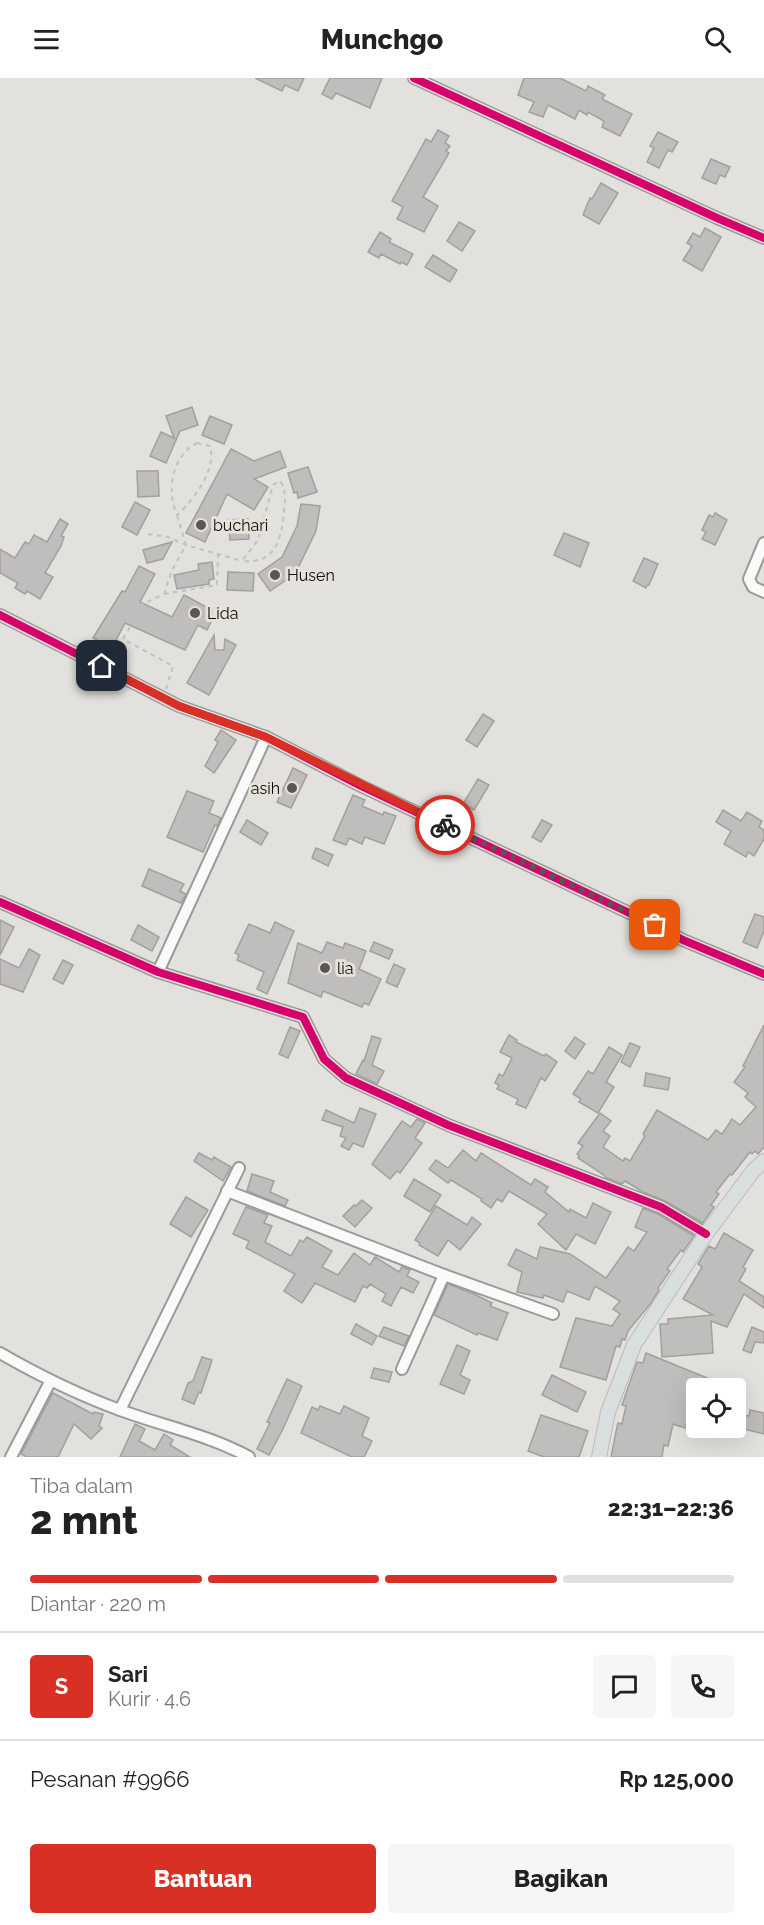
<!DOCTYPE html>
<html lang="id">
<meta charset="utf-8">
<style>
body{margin:0;font-family:Raleway,sans-serif;background:#f6f6f6;color:#222;height:100vh;display:flex;flex-direction:column;font-size:22px;white-space:nowrap}
*{box-sizing:border-box;margin:0}
p{font-size:20px;color:#767676}
.icon{flex:none;width:33px;height:33px;fill:none;stroke:currentColor;stroke-width:2;stroke-linecap:round;stroke-linejoin:round}
.map{position:relative;height:1379px;overflow:hidden}
.side{display:flex;flex-direction:column;background:#fff;flex:1}
.side>*{flex:none}
.buttons{position:absolute;left:686px;top:1300px;display:grid;gap:12px}
.buttons a{display:grid;place-items:center;width:60px;height:60px;border-radius:6px;background:#fff;box-shadow:0 6px 24px #0002;font-size:30px}
.pin{position:absolute;display:grid;place-items:center;width:51px;height:51px;color:#fff;margin:-26px;border-radius:12px;box-shadow:0 3px 9px #0006}
.courier{position:absolute;display:grid;place-items:center;width:60px;height:60px;margin:-30px;border:4px solid #d93025;border-radius:50%;background:#fff;color:#222;box-shadow:0 2px 8px #0007}
.headline em{font-style:normal;font-weight:800}
.headline div{display:flex;flex-direction:column-reverse}
.headline{display:flex;align-items:center;justify-content:space-between;height:102px;padding:0 30px}
h1{font-size:39px;font-weight:800;line-height:45px}
.bar{display:grid;grid-template-columns:repeat(4,1fr);gap:9px 6px;align-content:center;height:72px;padding:0 30px}
.bar i{height:8px;border-radius:4px;background:#e0e0e0}
.bar .selected{background:#d93025}
.bar p{grid-column:span 4}
.line{display:flex;align-items:center;gap:15px;padding:0 30px;border-top:2px solid #e0e0e0}
.line div{flex:1}
.round{display:grid;place-items:center;flex:none;width:63px;height:63px;border-radius:6px;background:#f6f6f6}
.primary-button{display:flex;gap:12px;margin-top:auto;padding:12px 30px}
.primary-button a{flex:1;height:69px;border-radius:6px;background:#d93025;color:#fff;font-size:24px;font-weight:800;line-height:69px;text-align:center}
.primary-button a+a{background:#f6f6f6;color:#222}
header{display:flex;justify-content:space-between;align-items:center;height:78px;padding:0 30px;background:#fff;font-size:27px;font-weight:800}
.map>svg:first-child{display:block}
.building{fill:#c0bebc;stroke:#a2a09d;stroke-width:1.5}
.lines{fill:none;stroke-linecap:round;stroke-linejoin:round}
.minor-casing{stroke:#9a9a97;stroke-width:14}
.major-casing{stroke:#bbbbb9;stroke-width:16}
.path{stroke:#c1c1bf;stroke-width:2;stroke-dasharray:4.5 4.5;stroke-linecap:butt}
.minor{stroke:#fbfafa;stroke-width:10}
.major{stroke:#d8dfde;stroke-width:14}
.cycleway-casing{stroke:#e5e2da;stroke-width:11}
.cycleway{stroke:#d6006c;stroke-width:8}
.done{stroke:#585754;stroke-width:6;stroke-dasharray:0 10.8}
.route{stroke:#d93025;stroke-width:8}
.poi-dot{fill:#585754;stroke:#e5e2da;stroke-width:2}
.labels{text-anchor:middle;stroke-width:6;stroke-linejoin:round;paint-order:stroke}
.poi-label{font-size:16px;fill:#0e0d0b;stroke:#e5e2da;text-anchor:start}
</style>
<header><svg class="icon" aria-label="menu" viewBox="0 0 24 24"><path d="M4 6h16M4 12h16M4 18h16"/></svg>Munchgo<svg class="icon" aria-label="search" viewBox="0 0 24 24"><circle cx="10" cy="10" r="6"/><path d="M15 15l6 6"/></svg></header>
<div class="map">
<svg width="764" height="1379" viewBox="0 0 764 1379">
<rect width="100%" height="100%" fill="#e2e1dd"/>
<g class="building">
<polygon points="255,0 304,0 298,13 285,7 282,13"/>
<polygon points="330,0 382,0 370,30 336,15 332,21 322,16"/>
<polygon points="524,0 560,0 586,13 588,8 605,17 602,21 632,36 620,58 602,49 604,43 588,34 587,37 579,32 575,41 548,27 543,39 529,34 534,24 518,17"/>
<polygon points="438,52 449,58 445,65 450,68 446,73 449,75 423,119 438,128 424,154 397,141 403,129 392,123 426,61 431,64"/>
<polygon points="658,54 678,64 672,74 668,72 659,90 647,84 654,70 650,68"/>
<polygon points="711,81 730,89 725,99 720,97 716,106 702,100"/>
<polygon points="601,105 618,115 599,146 583,137 590,120 592,121"/>
<polygon points="459,144 475,153 462,173 447,163"/>
<polygon points="705,150 721,159 702,193 683,182 692,168 687,165 693,155 700,159"/>
<polygon points="380,154 391,161 389,164 413,176 407,187 401,184 400,186 381,176 379,180 368,174"/>
<polygon points="433,177 457,192 450,204 425,189"/>
<polygon points="192,329 198,347 180,353 166,385 150,378 161,354 174,360 166,338"/>
<polygon points="210,338 232,347 224,366 202,357"/>
<polygon points="231,371 254,383 280,373 286,389 254,401 268,409 254,432 227,416 205,464 186,455"/>
<polygon points="308,389 317,414 298,420 297,414 294,415 288,395"/>
<polygon points="137,393 158,393 159,418 138,419"/>
<polygon points="135,424 150,432 137,457 122,449"/>
<polygon points="301,426 320,428 316,453 295,496 270,513 258,496 282,479 297,448"/>
<polygon points="715,435 727,442 715,467 702,461 706,454 702,452 709,437 713,439"/>
<polygon points="60,441 68,446 61,458 64,459 61,468 45,495 53,499 40,521 27,513 25,516 15,510 18,505 0,495 0,471 15,480 25,464 29,466 34,457 47,464"/>
<polygon points="248,441 249,461 230,462 228,442"/>
<polygon points="564,455 589,465 580,489 554,477"/>
<polygon points="172,464 163,481 147,485 143,472"/>
<polygon points="644,480 658,486 649,507 647,507 646,510 633,503"/>
<polygon points="212,484 214,501 209,502 209,506 177,511 174,497 199,492 198,486"/>
<polygon points="139,488 155,496 140,524 172,539 184,517 212,532 212,542 207,552 198,547 185,572 125,545 112,570 93,560 122,513 125,514"/>
<polygon points="228,494 254,495 253,513 227,512"/>
<polygon points="214,557 215,572 224,572 225,561 236,567 209,617 187,605"/>
<polygon points="483,636 494,643 477,669 466,662"/>
<polygon points="221,652 236,662 214,695 205,688 218,664 215,662"/>
<polygon points="293,690 307,697 291,730 277,724"/>
<polygon points="478,701 489,707 474,732 463,726"/>
<polygon points="187,713 214,723 209,735 221,740 217,748 215,747 203,774 167,759"/>
<polygon points="353,717 365,722 362,728 383,737 384,734 396,738 384,766 365,759 362,766 349,760 346,767 333,762"/>
<polygon points="723,732 741,743 747,734 762,743 759,749 764,752 764,761 754,778 748,774 746,779 724,766 731,753 716,744"/>
<polygon points="247,742 268,755 261,767 240,754"/>
<polygon points="542,742 552,747 541,764 532,759"/>
<polygon points="316,770 333,777 328,788 312,780"/>
<polygon points="149,791 184,806 180,813 186,816 181,825 142,808"/>
<polygon points="755,836 764,839 764,853 757,870 743,864"/>
<polygon points="0,842 14,849 0,877"/>
<polygon points="275,844 294,853 267,916 257,911 264,894 237,882 239,877 235,875 249,846 270,855"/>
<polygon points="138,847 159,859 152,873 131,862"/>
<polygon points="327,864 343,870 345,865 366,873 359,891 381,901 369,927 364,925 362,929 323,913 321,919 288,905 298,865 322,875"/>
<polygon points="374,864 393,872 389,881 370,873"/>
<polygon points="29,871 40,877 23,914 0,906 0,881 19,890"/>
<polygon points="63,882 73,887 63,906 53,901"/>
<polygon points="394,886 405,891 397,909 386,904"/>
<polygon points="764,947 764,1069 758,1076 755,1073 752,1076 750,1074 732,1097 730,1096 716,1114 719,1116 711,1127 714,1129 703,1145 665,1123 643,1114 625,1103 622,1106 605,1099 604,1097 578,1080 579,1078 577,1076 583,1068 578,1065 600,1035 611,1043 603,1053 610,1058 603,1069 623,1083 625,1080 630,1083 645,1058 643,1056 657,1032 708,1062 716,1052 722,1056 732,1041 740,1047 756,1029 745,1019 748,1015 734,1004 745,989 743,988"/>
<polygon points="290,949 300,953 288,980 279,976"/>
<polygon points="509,957 517,962 516,964 544,978 546,976 557,984 545,1003 541,1000 526,1030 516,1026 518,1021 497,1011 499,1007 495,1005 499,996 503,998 512,980 500,974"/>
<polygon points="372,958 381,961 372,987 384,993 377,1006 356,996 363,982 364,983"/>
<polygon points="575,959 585,966 575,981 565,973"/>
<polygon points="630,965 640,969 630,989 621,984"/>
<polygon points="609,969 622,977 606,1004 614,1009 598,1035 579,1024 581,1021 573,1016 588,993 593,996"/>
<polygon points="646,995 670,1000 668,1012 644,1008"/>
<polygon points="360,1030 376,1036 363,1069 353,1065 349,1072 341,1068 346,1060 340,1058 343,1049 322,1042 326,1032 354,1045"/>
<polygon points="417,1041 425,1045 415,1060 422,1065 400,1095 397,1093 390,1101 372,1086 402,1043 411,1049"/>
<polygon points="463,1072 476,1083 481,1075 531,1107 535,1101 548,1109 545,1114 569,1134 570,1131 586,1140 593,1125 611,1134 595,1166 576,1156 566,1172 538,1146 547,1136 509,1113 502,1124 497,1121 491,1130 481,1123 482,1121 451,1102 448,1105 429,1091 436,1082 448,1090"/>
<polygon points="199,1075 212,1082 214,1079 231,1089 223,1103 194,1083"/>
<polygon points="252,1096 274,1103 270,1114 288,1122 285,1128 247,1113"/>
<polygon points="414,1101 441,1117 430,1134 404,1118"/>
<polygon points="186,1119 208,1132 191,1159 170,1146"/>
<polygon points="362,1122 372,1130 355,1149 343,1138 354,1127 356,1128"/>
<polygon points="436,1128 467,1147 472,1139 481,1146 460,1172 448,1162 438,1178 419,1167 420,1165 415,1162"/>
<polygon points="246,1129 268,1137 264,1145 272,1148 265,1164 291,1178 300,1162 303,1164 307,1159 332,1173 322,1189 338,1197 354,1175 370,1187 375,1179 399,1194 402,1189 410,1192 407,1198 419,1204 413,1215 401,1209 391,1228 382,1223 386,1216 370,1206 367,1210 363,1208 355,1224 315,1205 302,1225 284,1213 295,1196 246,1170 249,1163 233,1156"/>
<polygon points="643,1130 658,1136 694,1158 683,1174 681,1172 667,1191 670,1193 658,1210 659,1212 651,1225 628,1253 625,1262 622,1261 620,1269 616,1268 606,1302 560,1289 576,1240 612,1248 620,1236 613,1231 620,1223 595,1208 589,1222 567,1213 563,1224 544,1217 543,1220 517,1214 522,1194 508,1187 516,1171 537,1181 540,1169 570,1176 606,1200 628,1169 634,1173 647,1154 635,1149"/>
<polygon points="724,1155 753,1172 743,1189 746,1191 739,1203 764,1219 764,1230 744,1216 727,1249 711,1243 713,1275 662,1279 660,1246 668,1246 668,1241 713,1237 683,1221 702,1189 698,1186 709,1168 715,1171"/>
<polygon points="448,1206 474,1216 492,1225 490,1228 508,1235 497,1262 478,1255 477,1257 434,1237"/>
<polygon points="356,1246 377,1258 372,1267 351,1256"/>
<polygon points="384,1249 409,1258 404,1268 379,1258"/>
<polygon points="752,1249 764,1254 764,1265 755,1264 751,1275 743,1272"/>
<polygon points="457,1267 470,1273 460,1297 470,1302 464,1316 440,1306"/>
<polygon points="646,1275 734,1311 696,1311 696,1333 691,1332 685,1350 673,1346 668,1368 664,1367 662,1379 611,1379 616,1354 618,1345 622,1346 626,1328 622,1327 631,1301 637,1284 643,1285"/>
<polygon points="202,1279 212,1282 201,1315 199,1314 194,1326 182,1321 188,1305 193,1303"/>
<polygon points="374,1290 392,1294 389,1304 371,1300"/>
<polygon points="552,1297 586,1314 577,1334 542,1317"/>
<polygon points="287,1301 302,1308 283,1351 269,1377 257,1371 270,1345 267,1344"/>
<polygon points="53,1315 93,1336 94,1334 103,1336 99,1348 102,1350 91,1361 74,1346 58,1379 27,1379 21,1376"/>
<polygon points="320,1328 340,1336 344,1328 369,1340 362,1358 372,1363 364,1379 352,1379 301,1355 312,1329 318,1332"/>
<polygon points="750,1332 764,1335 764,1356 736,1349 739,1336 749,1338"/>
<polygon points="541,1337 588,1353 579,1379 544,1379 528,1373"/>
<polygon points="135,1346 145,1351 139,1363 155,1372 164,1356 173,1362 170,1367 190,1379 120,1379"/>
</g>
<g class="lines">
<defs>
<g id="minor">
<polyline points="414,0 717,140 764,160"/>
<polyline points="764,465 749,501 753,509 764,514"/>
<polyline points="0,537 179,628 266,659 361,708 640,840 683,862 764,896"/>
<polyline points="0,824 158,894 303,939 324,981 346,1000 448,1047 661,1129 706,1156"/>
<polyline points="158,894 266,659"/>
<polyline points="227,1113 444,1197 553,1236"/>
<path d="M 0,1275 C 40,1298 76,1316 120,1332 C 163,1348 209,1357 249,1379"/>
<polyline points="402,1291 444,1197"/>
<polyline points="120,1332 239,1090"/>
<polyline points="11,1379 50,1304"/>
</g>
<polyline id="major" points="599,1379 608,1334 634,1267 706,1156 753,1093 764,1083"/>
</defs>
<use href="#minor" class="minor-casing"/>
<use href="#major" class="major-casing"/>
<g class="path">
<path d="M 197,365 L 210,368 C 217,391 194,422 177,437 C 166,413 172,377 197,365 Z"/>
<path d="M 280,404 L 282,406 C 286,415 285,424 284,434 C 281,462 276,486 242,483 L 258,462 L 272,411 L 274,406 Z"/>
<polyline points="148,456 168,459 186,467 242,483"/>
<polyline points="164,516 217,507 218,477"/>
<polyline points="166,611 173,588 123,561 143,526 164,516 172,492 186,467 177,437"/>
</g>
<use href="#minor" class="minor"/>
<use href="#major" class="major"/>
<defs>
<g id="cycleway">
<polyline points="414,0 717,140 764,160"/>
<polyline points="0,537 179,628 266,659 361,708 640,840 683,862 764,896"/>
<polyline points="0,824 158,894 303,939 324,981 346,1000 448,1047 661,1129 706,1156"/>
</g>
</defs>
<use href="#cycleway" class="cycleway-casing"/>
<use href="#cycleway" class="cycleway"/>
</g>
<g class="lines">
<polyline class="done" points="445,747 655,847"/>
<polyline class="route" points="102,588 179,628 266,659 445,747"/>
</g>
<g class="poi-dot">
<circle cx="201" cy="447" r="6"/>
<circle cx="275" cy="497" r="6"/>
<circle cx="195" cy="535" r="6"/>
<circle cx="292" cy="710" r="6"/>
<circle cx="325" cy="890" r="6"/>
</g>
<g class="labels">
<g class="poi-label">
<text x="213" y="453">buchari</text>
<text x="287" y="503">Husen</text>
<text x="207" y="541">Lida</text>
<text x="280" y="716" text-anchor="end">asih</text>
<text x="337" y="896">lia</text>
</g>
</g>
</svg>
<div class="buttons">
<a><svg class="icon" aria-label="locate" viewBox="0 0 24 24"><circle cx="12" cy="12" r="6"/><path d="M12 2v4M12 18v4M2 12h4M18 12h4"/></svg></a>
</div>
<div class="pin" style="left:655px;top:847px;background:#ea580c"><svg class="icon" aria-label="bag" viewBox="0 0 24 24"><path d="M5 8h14l-1 12H6zM9 8a3 3 0 0 1 6 0"/></svg></div>
<div class="pin" style="left:102px;top:588px;background:#1f2937"><svg class="icon" aria-label="home" viewBox="0 0 24 24"><path d="M3 11l9-7 9 7M6 9v11h12V9"/></svg></div>
<div class="courier" style="left:445px;top:747px"><svg class="icon" aria-label="bike" viewBox="0 0 24 24"><circle cx="6" cy="16" r="4"/><circle cx="18" cy="16" r="4"/><path d="M6 16l4-8h5l3 8M10 8l3 8H6M13 5h3"/></svg></div>
</div>
<section class="side">
<div class="headline"><div><h1>2 mnt</h1><p>Tiba dalam</p></div><em>22:31–22:36</em></div>
<div class="bar"><i class="selected"></i><i class="selected"></i><i class="selected"></i><i></i><p>Diantar · 220 m</p></div>
<div class="line" style="height:108px"><b class="round" style="background:#d93025;color:#fff">S</b><div><b>Sari</b><p>Kurir · 4.6</p></div><a class="round"><svg class="icon" aria-label="chat" viewBox="0 0 24 24"><path d="M4 5h16v11H9l-5 4z"/></svg></a><a class="round"><svg class="icon" aria-label="phone" viewBox="0 0 24 24"><path d="M5 4h4l2 5-3 2q2 4 5 5l2-3 5 2v4C11 20 4 13 5 4z"/></svg></a></div>
<div class="line" style="height:78px"><div>Pesanan #9966</div><b>Rp 125,000</b></div>
<div class="primary-button"><a>Bantuan</a><a>Bagikan</a></div>
</section>
